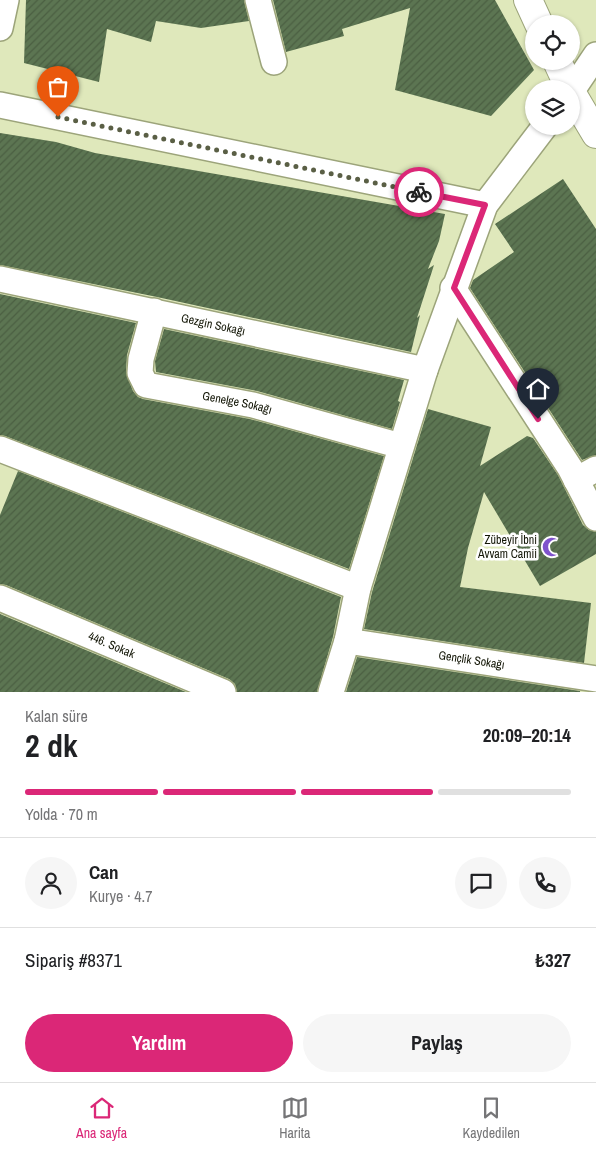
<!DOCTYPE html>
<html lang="tr">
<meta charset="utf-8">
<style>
body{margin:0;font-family:"Archivo Narrow",sans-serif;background:#f6f6f6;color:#202124;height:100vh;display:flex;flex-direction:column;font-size:19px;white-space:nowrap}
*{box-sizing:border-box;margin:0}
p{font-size:16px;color:#757577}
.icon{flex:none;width:28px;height:28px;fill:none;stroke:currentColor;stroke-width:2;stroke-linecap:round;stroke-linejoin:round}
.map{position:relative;height:692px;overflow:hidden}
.panel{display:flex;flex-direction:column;background:#fff;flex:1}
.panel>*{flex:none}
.buttons{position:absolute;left:525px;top:15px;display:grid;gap:10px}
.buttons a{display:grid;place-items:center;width:55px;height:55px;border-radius:50%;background:#fff;box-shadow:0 1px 4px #0004;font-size:25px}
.pin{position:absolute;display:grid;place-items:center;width:42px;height:42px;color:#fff;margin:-51px -21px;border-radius:50% 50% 50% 0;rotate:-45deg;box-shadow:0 0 5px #0007}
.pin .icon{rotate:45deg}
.courier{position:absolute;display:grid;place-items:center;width:50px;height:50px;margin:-25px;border:4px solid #db2777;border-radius:50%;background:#fff;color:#222;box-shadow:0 1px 6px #0007}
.headline em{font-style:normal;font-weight:700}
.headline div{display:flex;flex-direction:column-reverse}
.headline{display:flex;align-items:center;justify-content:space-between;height:85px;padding:0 25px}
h1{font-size:32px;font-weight:700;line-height:38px}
.bar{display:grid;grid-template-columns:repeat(4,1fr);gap:8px 5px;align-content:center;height:60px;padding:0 25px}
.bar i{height:6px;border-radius:4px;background:#e0e0e0}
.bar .active{background:#db2777}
.bar p{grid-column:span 4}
.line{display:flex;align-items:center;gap:12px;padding:0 25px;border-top:1px solid #e0e0e0}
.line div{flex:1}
.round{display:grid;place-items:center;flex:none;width:52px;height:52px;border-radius:26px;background:#f6f6f6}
.action{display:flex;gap:10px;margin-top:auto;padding:10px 25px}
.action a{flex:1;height:58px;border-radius:30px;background:#db2777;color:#fff;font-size:20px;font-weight:700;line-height:58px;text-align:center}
.action a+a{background:#f6f6f6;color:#202124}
.dock{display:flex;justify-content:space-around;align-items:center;height:70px;border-top:1px solid #e0e0e0;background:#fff;font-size:14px;color:#757577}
.dock a{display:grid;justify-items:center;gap:2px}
.dock .active{color:#db2777}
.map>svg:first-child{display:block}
.building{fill:url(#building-hatch)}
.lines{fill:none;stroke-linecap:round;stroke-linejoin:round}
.street-casing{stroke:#9ca47a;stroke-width:28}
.secondary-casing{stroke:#9ca47a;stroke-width:30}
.street{stroke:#fff;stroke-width:25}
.secondary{stroke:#fff;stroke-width:28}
.done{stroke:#5a5f45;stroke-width:5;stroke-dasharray:0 9}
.route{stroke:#db2777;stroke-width:6}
.labels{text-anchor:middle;stroke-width:5;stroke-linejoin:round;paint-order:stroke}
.street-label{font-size:12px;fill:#121505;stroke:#fff}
.poi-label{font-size:12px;fill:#121505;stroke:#fff;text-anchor:end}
</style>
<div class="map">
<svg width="596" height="692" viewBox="0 0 596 692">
<defs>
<pattern id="building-hatch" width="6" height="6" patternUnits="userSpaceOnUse" patternTransform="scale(1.25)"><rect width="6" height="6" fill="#5c7552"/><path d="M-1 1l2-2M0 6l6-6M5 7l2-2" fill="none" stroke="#4b5f42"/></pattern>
</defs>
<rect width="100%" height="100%" fill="#dfe8bb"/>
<g class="building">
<polygon points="26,0 244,0 249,21 201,28 156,21 151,42 107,29 99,82 24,63"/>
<polygon points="273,0 495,0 534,70 491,116 395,90 410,8 342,29 344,36 286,52"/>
<polygon points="0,133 56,142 95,153 445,214 439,241 428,269 434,265 417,318 420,315 411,352 157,297 0,265"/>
<polygon points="563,179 596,229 596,455 582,460 470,288 473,280 514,252 495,224"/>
<polygon points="0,294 136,323 127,355 126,372 133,391 138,397 143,399 250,419 384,456 349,569 5,436 0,435"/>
<polygon points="164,329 404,380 398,401 400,402 392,429 257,391 156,372 155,361"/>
<polygon points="428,409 491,427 480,466 527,436 533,438 558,475 583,525 589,530 596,532 596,554 540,586 484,492 468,548 460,587 591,603 584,663 364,629 372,592"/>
<polygon points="18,471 341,597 333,637 317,692 237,692 235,684 229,679 6,585 0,584 0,515"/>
<polygon points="0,614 186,692 0,692"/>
<polygon points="357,657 580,691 580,692 346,692"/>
</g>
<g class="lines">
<defs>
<g id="street">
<polyline points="258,0 274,62"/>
<polyline points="0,28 6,0"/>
<polyline points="571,92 596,55"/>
<polyline points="0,105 485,205"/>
<path id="s1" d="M 0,279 L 425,370"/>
<polyline points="453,288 570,468 596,518"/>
<path id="s2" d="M 154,311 L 141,359 L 140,373 L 146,385 L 253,405 L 401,446"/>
<polyline points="0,449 358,588"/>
<polyline points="576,480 596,469"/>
<path id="s3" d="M 0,598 L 223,692"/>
<path id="s4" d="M 347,641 L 596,679"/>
<polyline points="331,692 347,641 358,588 425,370 485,205 545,126"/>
</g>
<g id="secondary">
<polyline points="528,0 539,24"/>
<polyline points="557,61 570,89"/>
<polyline points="571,92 596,134"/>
</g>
</defs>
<use href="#street" class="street-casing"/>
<use href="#secondary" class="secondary-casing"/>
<use href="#street" class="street"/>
<use href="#secondary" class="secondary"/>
</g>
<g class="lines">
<polyline class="done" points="58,117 419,192"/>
<polyline class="route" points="419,192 485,205 454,288 538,419"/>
</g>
<defs>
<symbol id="mosque-bare" viewBox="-9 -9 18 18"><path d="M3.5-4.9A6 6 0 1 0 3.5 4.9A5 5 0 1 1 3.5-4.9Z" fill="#7f53cc" stroke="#fff" stroke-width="2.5" paint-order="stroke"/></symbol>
</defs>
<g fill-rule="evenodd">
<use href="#mosque-bare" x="538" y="533" width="28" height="28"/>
</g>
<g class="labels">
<g class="street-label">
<text dy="4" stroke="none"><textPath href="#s1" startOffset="218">Gezgin Sokağı</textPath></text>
<text dy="4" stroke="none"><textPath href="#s2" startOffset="170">Genelge Sokağı</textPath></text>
<text dy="4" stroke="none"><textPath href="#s3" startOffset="121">446. Sokak</textPath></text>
<text dy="4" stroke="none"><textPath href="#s4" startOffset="126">Gençlik Sokağı</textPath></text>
</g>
<g class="poi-label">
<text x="537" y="544">Zübeyir İbni<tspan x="537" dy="14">Avvam Camii</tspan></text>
</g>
</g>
</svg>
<div class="buttons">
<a><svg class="icon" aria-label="locate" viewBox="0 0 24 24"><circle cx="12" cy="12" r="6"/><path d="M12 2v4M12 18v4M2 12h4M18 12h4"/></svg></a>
<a><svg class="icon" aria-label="layers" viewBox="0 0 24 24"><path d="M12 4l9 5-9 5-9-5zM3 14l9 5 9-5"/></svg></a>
</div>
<div class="pin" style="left:58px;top:117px;background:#ea580c"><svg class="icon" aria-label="bag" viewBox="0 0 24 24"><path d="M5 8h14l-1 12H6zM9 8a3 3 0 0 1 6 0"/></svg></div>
<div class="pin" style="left:538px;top:419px;background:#1f2937"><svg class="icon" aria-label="home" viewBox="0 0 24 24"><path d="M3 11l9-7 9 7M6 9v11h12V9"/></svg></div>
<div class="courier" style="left:419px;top:192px"><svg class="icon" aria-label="bike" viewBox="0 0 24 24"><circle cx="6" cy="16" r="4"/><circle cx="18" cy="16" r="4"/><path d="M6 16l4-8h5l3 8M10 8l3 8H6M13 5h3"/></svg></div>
</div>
<section class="panel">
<div class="headline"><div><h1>2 dk</h1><p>Kalan süre</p></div><em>20:09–20:14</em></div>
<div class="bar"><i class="active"></i><i class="active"></i><i class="active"></i><i></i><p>Yolda · 70 m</p></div>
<div class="line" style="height:90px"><a class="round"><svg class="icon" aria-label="person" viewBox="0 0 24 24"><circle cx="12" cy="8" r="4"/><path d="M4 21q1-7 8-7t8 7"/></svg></a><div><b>Can</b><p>Kurye · 4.7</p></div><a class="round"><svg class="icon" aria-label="chat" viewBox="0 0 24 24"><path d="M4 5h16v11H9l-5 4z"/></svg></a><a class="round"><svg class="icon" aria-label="phone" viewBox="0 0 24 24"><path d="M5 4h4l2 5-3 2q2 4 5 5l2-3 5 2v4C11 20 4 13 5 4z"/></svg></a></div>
<div class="line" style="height:65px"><div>Sipariş #8371</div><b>₺327</b></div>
<div class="action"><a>Yardım</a><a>Paylaş</a></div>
</section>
<nav class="dock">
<a class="active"><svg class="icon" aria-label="home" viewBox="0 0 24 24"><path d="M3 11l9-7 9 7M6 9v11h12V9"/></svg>Ana sayfa</a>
<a><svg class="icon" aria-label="map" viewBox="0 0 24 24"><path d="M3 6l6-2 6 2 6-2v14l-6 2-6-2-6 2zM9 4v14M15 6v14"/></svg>Harita</a>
<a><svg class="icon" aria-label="saved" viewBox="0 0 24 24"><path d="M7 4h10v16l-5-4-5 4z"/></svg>Kaydedilen</a>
</nav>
